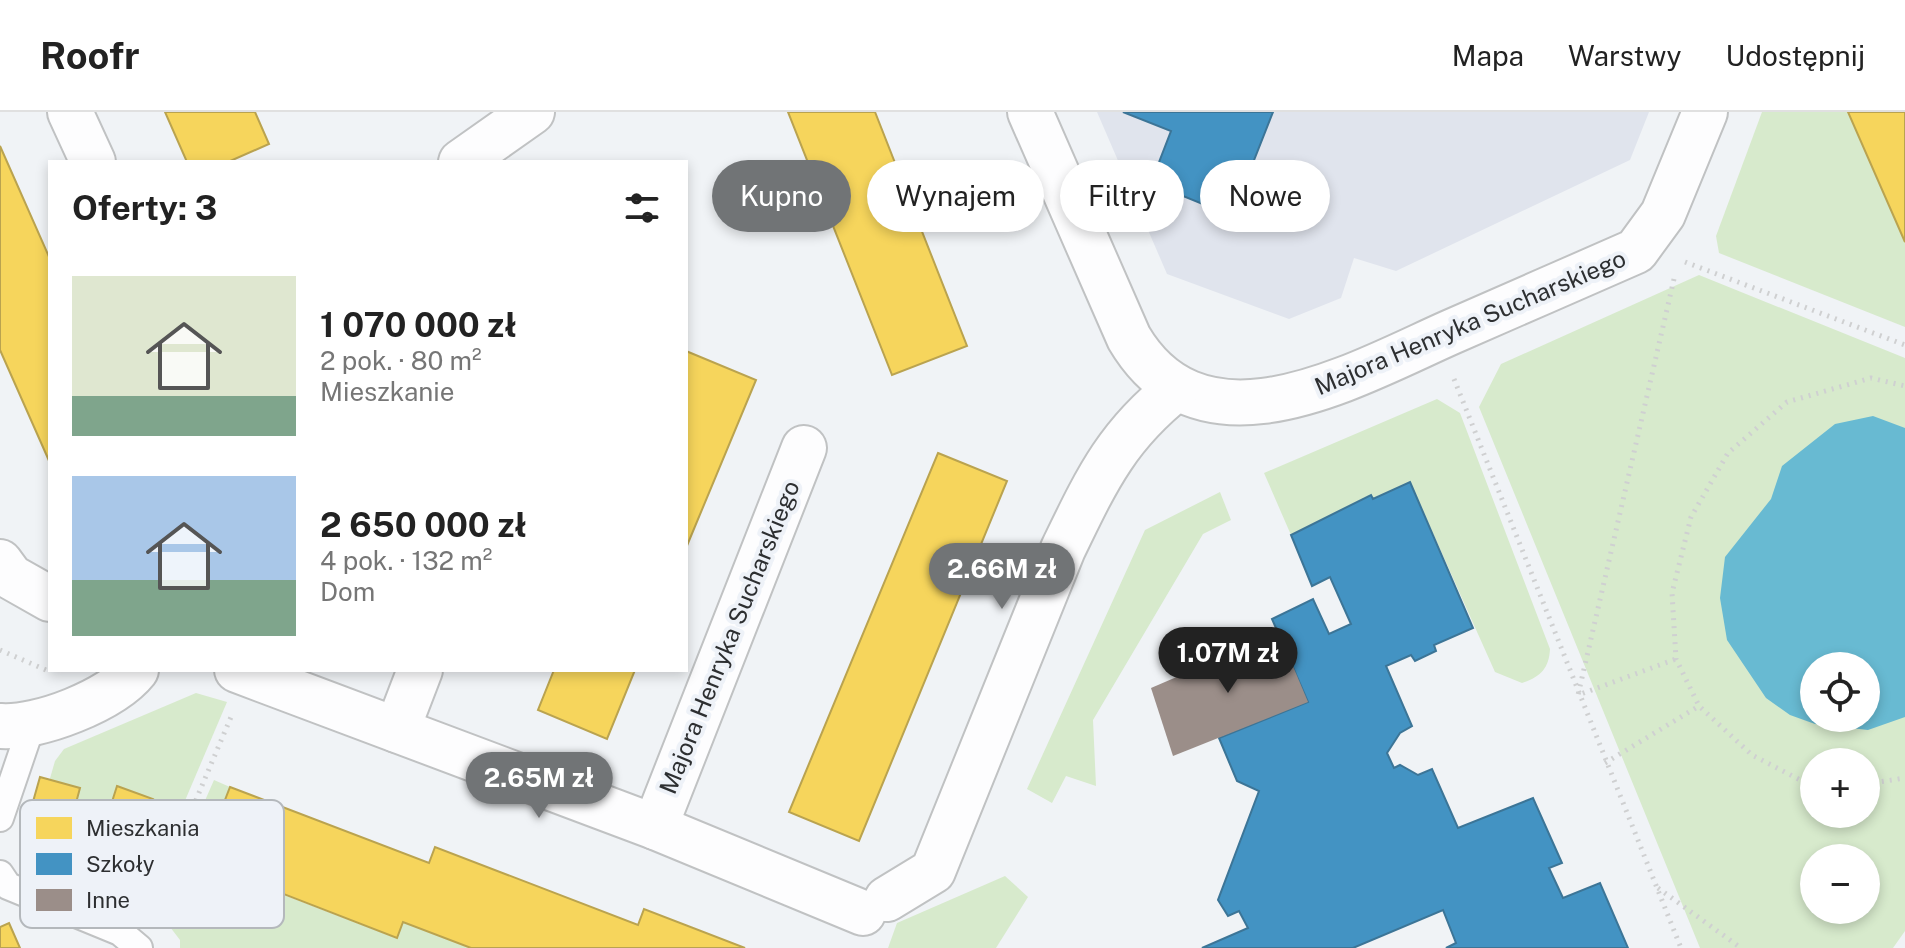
<!DOCTYPE html>
<html lang="pl">
<head>
<meta charset="utf-8">
<style>
  body { margin:0; font-family:"Public Sans",sans-serif; background:#f6f6f6; color:#222; height:100vh; display:flex; flex-direction:column; font-size:30px; white-space:nowrap }
  * { box-sizing:border-box; margin:0 }
  p { font-size:26px; color:#767676 }
  .icon { flex:none; width:44px; height:44px; fill:none; stroke:currentColor; stroke-width:2; stroke-linecap:round; stroke-linejoin:round }
  .map { position:relative; flex:1; overflow:hidden }
  .details { position:absolute; left:48px; top:48px; width:640px; height:512px; display:flex; flex-direction:column; background:#fff; border-radius:0px; box-shadow:0 4px 12px #0003 }
  .details>* { flex:none }
  .top-card { position:absolute; left:712px; top:48px; width:760px; height:72px; display:flex; gap:16px }
  .buttons { position:absolute; left:1800px; top:540px; display:grid; gap:16px }
  .buttons a { display:grid; place-items:center; width:80px; height:80px; border-radius:50%; background:#fff; box-shadow:0 4px 12px #0003; font-size:40px }
  .price { position:absolute; translate:-50% -68px; padding:0 18px; border-radius:28px; background:#717476; color:#fff; font-size:26px; line-height:52px; filter:drop-shadow(0 2px 4px #0008) }
  .price::after { content:''; position:absolute; left:50%; top:48px; width:24px; height:18px; margin-left:-12px; background:inherit; clip-path:polygon(0 0,100% 0,50% 100%) }
  .price.on { background:#222; color:#fff }
  ul { padding:0; list-style:none }
  li { display:flex; align-items:center; gap:24px; height:200px; padding:0 24px }
  li span { display:grid; place-items:center; flex:none; width:224px; height:160px; border-radius:0px; color:#555 }
  li>.icon { margin-inline-start:auto }
  span .icon { width:96px; height:96px; fill:#fffc; stroke-width:1 }
  li b { font-size:34px }
  h2 { display:flex; justify-content:space-between; align-items:center; height:96px; padding:0 24px; font-size:34px }
  .tag { padding:0 28px; border-radius:36px; background:#fff; box-shadow:0 4px 12px #0003; font-size:28px; line-height:72px }
  .tag.on { background:#717476; color:#fff }
  header { display:flex; align-items:center; gap:48px; box-sizing:border-box; height:112px; padding:0 40px; background:#fff; border-bottom:2px solid #e0e0e0 }
  header strong { font-size:38px }
  nav { display:flex; gap:44px; margin-inline-start:auto; font-size:28px }
  .map>svg:first-child { display:block }
</style>
</head>
<body>
<header>
<strong>Roofr</strong>
<nav><a>Mapa</a><a>Warstwy</a><a>Udostępnij</a></nav>
</header>
<div class="map">
<svg width="1905" height="836" viewBox="0 0 1905 836">
  <rect width="100%" height="100%" fill="#f0f3f6"/>
  <path fill="#e0e4ed" d="M1097 0H1649L1630 48 1396 159 1354 146 1341 186 1289 207 1167 162Z"/>
  <g fill="#d7eacc" fill-rule="evenodd">
    <path d="M1762 0H1848L1905 130V215L1719 141 1716 124Z"/>
    <path d="M1699 163 1905 246V819L1893 836H1700L1479 295 1501 252ZM1814 554H1866V606H1814ZM1814 650H1866V702H1814ZM1814 746H1866V798H1814Z"/>
    <path d="M1437 287 1460 301 1550 537C1549 557 1540 565 1522 571L1495 560 1410 370 1373 387 1371 383 1291 423 1264 361Z"/>
    <path d="M1220 380 1231 408 1203 422 1093 608 1096 674 1066 664 1052 691 1027 677 1145 418Z"/>
    <path d="M196 581 227 590 138 799 36 760 27 746 55 649 64 637Z"/>
    <path d="M214 668 230 675 201 751 396 826 403 810 471 836H180V828L157 798Z"/>
    <path d="M1005 764 1028 785 996 836H888L897 811Z"/>
  </g>
  <path fill="#68bad2" fill-rule="evenodd" d="M1873 304 1905 316V605L1868 618 1815 612 1790 603 1766 586 1727 528 1720 486 1725 445 1771 387 1782 354 1835 312ZM1814 554H1866V606H1814Z"/>
  <g fill="#f6d55c" stroke="#baa34f" stroke-width="2">
    <path d="M165 0H255L269 32 228 50H187Z"/>
    <path d="M788 0H875L967 234 892 263Z"/>
    <path d="M1848 0H1905V130Z"/>
    <path d="M0 34 50 147V351L0 238Z"/>
    <path d="M686 239 756 268 686 436Z"/>
    <path d="M938 341 1007 369 859 729 789 700Z"/>
    <path d="M554 558H635L607 627 538 598Z"/>
    <path d="M40 665 80 676 62 743 21 732Z"/>
    <path d="M117 674 153 687 139 727 104 715Z"/>
    <path d="M230 675 429 751 435 735 638 813 644 797 745 836H471L403 810 397 826 201 750Z"/>
    <path d="M9 811 20 836H0V815Z"/>
  </g>
  <g fill="#4393c3" stroke="#3c7597" stroke-width="2">
    <path d="M1123 0H1273L1232 104 1151 71 1171 19Z"/>
    <path d="M1410 370 1473 516 1434 533 1436 539 1415 549 1411 543 1386 554 1412 614 1400 621 1387 641 1394 656 1400 653 1418 663 1432 657 1458 716 1533 686 1562 751 1549 756 1563 786 1600 771 1628 836H1446L1456 831 1443 798 1353 836H1202L1248 816 1239 799 1228 804 1218 788 1259 679 1237 669 1219 626 1308 590 1272 507 1313 487 1329 522 1351 512 1330 465 1312 474 1291 423 1371 383 1373 387Z"/>
  </g>
  <path fill="#9b8e89" d="M1279 521 1308 590 1173 644 1151 576Z"/>
  <g fill="none" stroke-linecap="round" stroke-linejoin="round">
    <defs>
      <g id="service">
        <path d="M0 706 32 612"/>
        <path d="M0 762 8 774 120 820 139 836"/>
      </g>
      <g id="minor">
        <path d="M70 0 93 50"/>
        <path d="M1030 0 1129 226C1203 351 1354 263 1451 220 1513 193 1574 166 1636 139L1663 102 1705 0"/>
        <path d="M461 50 532 0"/>
        <path d="M0 450 11 465 50 487"/>
        <path d="M237 558 655 715 863 801"/>
        <path d="M0 614C38 617 112 588 136 558"/>
        <path d="M397 618 420 558"/>
        <path d="M655 715 804 336"/>
        <path d="M887 787 933 759 1063 437C1096 369 1116 324 1177 276"/>
      </g>
    </defs>
    <use href="#service" stroke="#c0c2c3" stroke-width="30"/>
    <use href="#minor" stroke="#c0c2c3" stroke-width="48"/>
    <g stroke="#cfd0d1" stroke-width="5" stroke-dasharray="2 6" stroke-linecap="butt">
      <path d="M1685 150 1905 233"/>
      <path d="M1674 167 1578 583 1676 547"/>
      <path d="M1454 267 1681 836"/>
      <path d="M0 538 46 558"/>
      <path d="M1605 651 1699 594"/>
      <path d="M1814 671 1804 670 1752 643 1699 594 1676 547 1672 481 1691 405 1728 341 1787 290 1871 266 1905 274"/>
      <path d="M1866 672 1905 666"/>
      <path d="M1658 776 1741 836"/>
      <path d="M149 799 231 605"/>
    </g>
    <use href="#service" stroke="#fdfdfe" stroke-width="26"/>
    <use href="#minor" stroke="#fdfdfe" stroke-width="44"/>
  </g>
  <g text-anchor="middle" dominant-baseline="central" stroke-width="8" stroke-linejoin="round" paint-order="stroke">
    <g font-size="24" fill="#2d2f31" stroke="#eef2f8">
      <text transform="translate(1470 210) rotate(-23)">Majora Henryka Sucharskiego</text>
      <text transform="translate(729 525) rotate(-68)">Majora Henryka Sucharskiego</text>
    </g>
  </g>
  <rect x="20" y="688" width="264" height="128" rx="12" fill="#eef2f8" stroke="#b4b8bc" stroke-width="2"/>
  <rect x="36" y="705" width="36" height="22" fill="#f6d55c"/>
  <rect x="36" y="741" width="36" height="22" fill="#4393c3"/>
  <rect x="36" y="777" width="36" height="22" fill="#9b8e89"/>
  <g font-size="22" fill="#2d2f31">
    <text x="86" y="724">Mieszkania</text>
    <text x="86" y="760">Szkoły</text>
    <text x="86" y="796">Inne</text>
  </g>
</svg>
<div class="buttons">
<a><svg class="icon" aria-label="locate" viewBox="0 0 24 24"><circle cx="12" cy="12" r="6"/><path d="M12 2v4M12 18v4M2 12h4M18 12h4"/></svg></a>
<a>+</a>
<a>−</a>
</div>
<b class="price" style="left:1002px;top:499px">2.66M zł</b>
<b class="price on" style="left:1228px;top:583px">1.07M zł</b>
<b class="price" style="left:539px;top:708px">2.65M zł</b>
<div class="top-card">
<a class="tag on">Kupno</a>
<a class="tag">Wynajem</a>
<a class="tag">Filtry</a>
<a class="tag">Nowe</a>
</div>
<section class="details">
<h2>Oferty: 3<svg class="icon" aria-label="filters" viewBox="0 0 24 24"><path d="M4 7h16M4 17h16"/><circle cx="9" cy="7" r="2"/><circle cx="15" cy="17" r="2"/></svg></h2>
<ul>
<li><span style="background:linear-gradient(#dfe7d0 75%,#7fa58c 0)"><svg class="icon" aria-label="home" viewBox="0 0 24 24"><path d="M3 11l9-7 9 7M6 9v11h12V9"/></svg></span><div><b>1 070 000 zł</b><p>2 pok. · 80 m²</p><p>Mieszkanie</p></div></li>
<li><span style="background:linear-gradient(#a9c7e8 65%,#7fa58c 0)"><svg class="icon" aria-label="home" viewBox="0 0 24 24"><path d="M3 11l9-7 9 7M6 9v11h12V9"/></svg></span><div><b>2 650 000 zł</b><p>4 pok. · 132 m²</p><p>Dom</p></div></li>
</ul>
</section>
</div>
</body>
</html>
